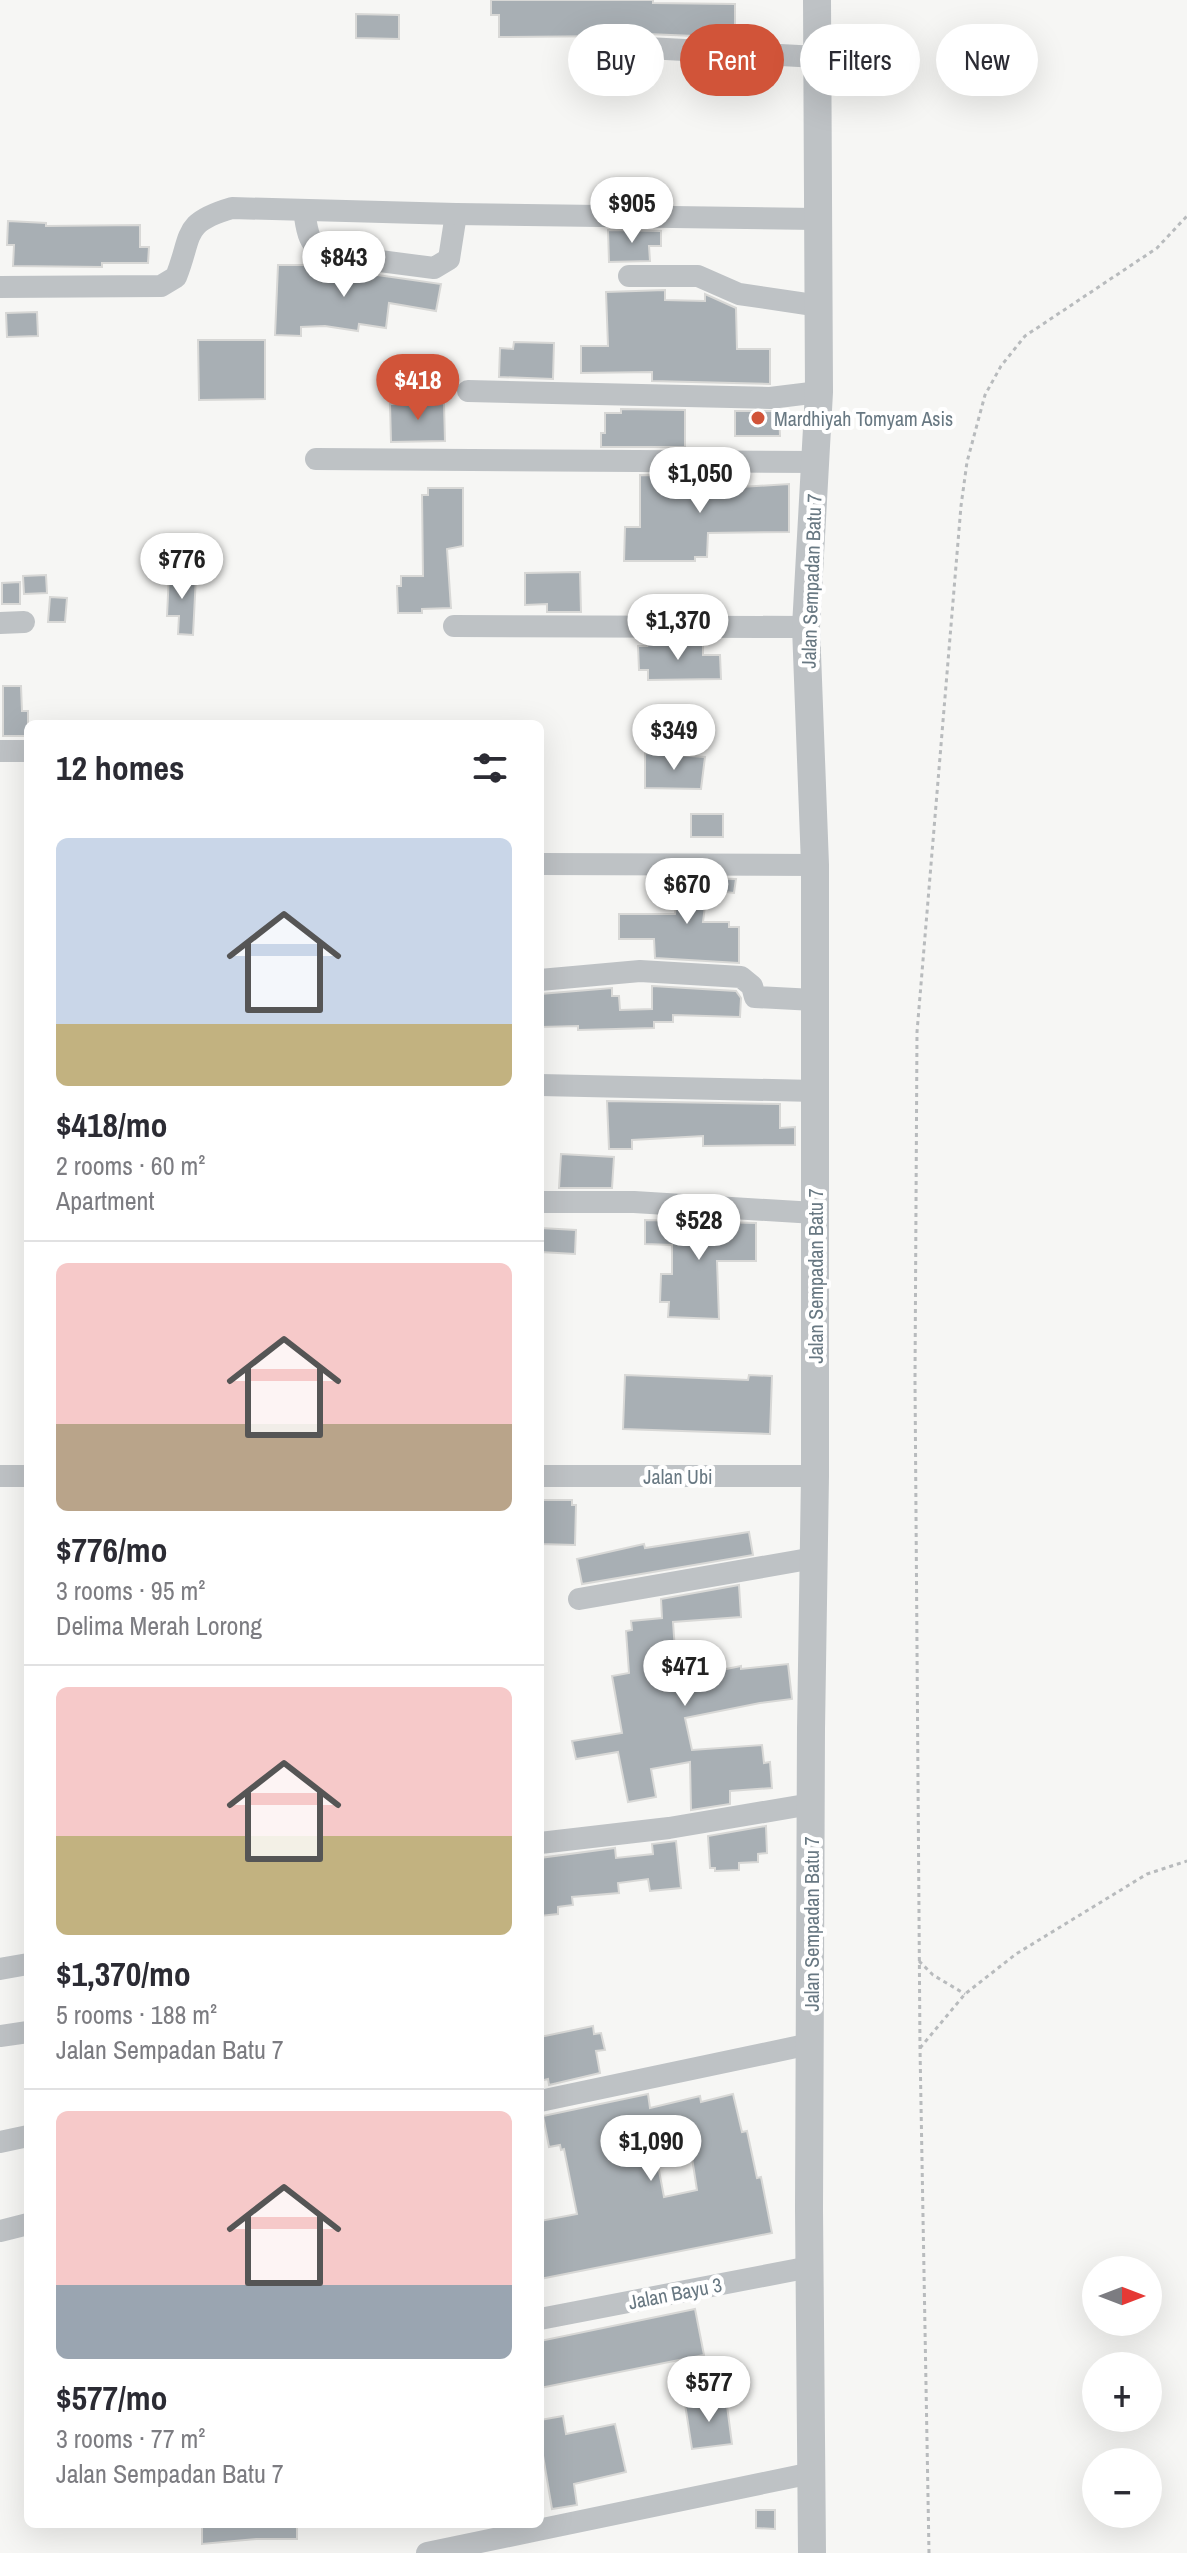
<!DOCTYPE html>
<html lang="en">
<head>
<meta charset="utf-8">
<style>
  body { margin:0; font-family:"Archivo Narrow",sans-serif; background:#f2f2f3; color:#2b2b33; height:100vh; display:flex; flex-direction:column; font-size:30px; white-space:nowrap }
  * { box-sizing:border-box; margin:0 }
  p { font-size:26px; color:#7c7c81 }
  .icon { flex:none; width:44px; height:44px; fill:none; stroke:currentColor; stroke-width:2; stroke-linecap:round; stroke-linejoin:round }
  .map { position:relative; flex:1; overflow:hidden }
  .details { position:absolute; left:24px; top:720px; width:520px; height:1808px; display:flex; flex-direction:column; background:#fff; border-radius:12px; box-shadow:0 8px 32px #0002 }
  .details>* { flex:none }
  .banner { position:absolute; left:568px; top:24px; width:498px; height:72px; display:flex; gap:16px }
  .needle { width:52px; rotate:90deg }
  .tools { position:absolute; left:1082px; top:2256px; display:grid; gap:16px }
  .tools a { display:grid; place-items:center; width:80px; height:80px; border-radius:50%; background:#fff; box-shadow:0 8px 32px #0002; font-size:40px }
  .price { position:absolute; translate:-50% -68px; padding:0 18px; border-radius:28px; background:#fff; color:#222; font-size:26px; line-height:52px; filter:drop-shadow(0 2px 4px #0008) }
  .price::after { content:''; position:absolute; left:50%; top:48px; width:24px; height:18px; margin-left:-12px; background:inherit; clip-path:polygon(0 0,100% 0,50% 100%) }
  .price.on { background:#d15439; color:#fff }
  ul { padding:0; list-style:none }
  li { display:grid; align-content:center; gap:16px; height:424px; padding:0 32px }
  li+li { border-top:2px solid #e1e1e2 }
  li span { display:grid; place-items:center; height:248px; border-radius:12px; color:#555 }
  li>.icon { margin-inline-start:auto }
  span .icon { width:144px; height:144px; fill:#fffc; stroke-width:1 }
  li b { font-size:34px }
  h2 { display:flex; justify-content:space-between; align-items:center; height:96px; padding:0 32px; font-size:34px }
  .chip { padding:0 28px; border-radius:36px; background:#fff; box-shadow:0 8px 32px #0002; font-size:28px; line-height:72px }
  .chip.on { background:#d15439; color:#fff }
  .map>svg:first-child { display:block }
</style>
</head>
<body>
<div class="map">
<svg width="1187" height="2553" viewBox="0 0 1187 2553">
  <rect width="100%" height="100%" fill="#f6f6f4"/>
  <g fill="#a8afb4" stroke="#d8d8d6" stroke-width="2" fill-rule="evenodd">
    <path d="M491 0H653V3L735 4V32H719V37L647 34 640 36 634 44H617V36L499 37V15H491Z"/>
    <path d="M356 14 399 15V39L356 38Z"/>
    <path d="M8 221 46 223V226L140 225V247H149L148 263H102V267L13 266 14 245H7Z"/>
    <path d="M608 230 661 231V246H649L650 261 609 262Z"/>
    <path d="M278 265H313L312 272 342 273V270L441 284 436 311 389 303 386 328 359 324 358 331 325 326 301 327V336L275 335Z"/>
    <path d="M665 290V300L705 301V294L736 308 737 349H770V384L652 381V372L581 373V346H608L606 292Z"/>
    <path d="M37 312 38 336 7 337 6 313Z"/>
    <path d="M198 340H265V399L199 400Z"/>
    <path d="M514 342 554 343 553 379 499 377 500 348 513 349Z"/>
    <path d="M444 403 445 441 391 442 390 404Z"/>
    <path d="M621 409 685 410V447H601V433H605V413H621Z"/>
    <path d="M735 411H779L780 436H735Z"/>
    <path d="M640 475 741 476V487L789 484V532L708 533 707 557H695V561H624L625 527H640Z"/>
    <path d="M428 488H463V546L447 549 451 608 422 609V613H398L397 586H401V576H423L422 495H428Z"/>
    <path d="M580 572 581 612H547V604L525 605V573Z"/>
    <path d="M169 574 196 576 193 635 178 634 179 616H167Z"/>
    <path d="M46 575 47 593 24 594 23 576Z"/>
    <path d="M20 582V604H2V583Z"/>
    <path d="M50 597 67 598 65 622H48Z"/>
    <path d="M653 641 703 644V655H720L721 679 648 680V670H639L638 646H647L646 643Z"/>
    <path d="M3 686H21L22 711H28V736H3Z"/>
    <path d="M645 753 705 757 701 789 645 788Z"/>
    <rect x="691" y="814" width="32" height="23"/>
    <path d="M679 878 736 879 734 893 707 890 703 922H729V927H739V963L655 958 654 939H619V914H675Z"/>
    <path d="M652 986 736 991 741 998 740 1017 673 1015V1022H654V1028L578 1030V1026L540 1027V994L612 988V996H619L620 1010 652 1009Z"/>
    <path d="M607 1101 780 1104V1128L795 1127V1145L703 1146V1136L632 1140V1149H609Z"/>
    <path d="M561 1154 614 1157 612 1188H559Z"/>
    <path d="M645 1220 756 1223V1261H717L719 1319 668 1317 669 1302H660L661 1274H672V1245L645 1244Z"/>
    <path d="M540 1228 576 1230 575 1254 540 1252Z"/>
    <path d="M625 1375 748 1380 749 1375 772 1376 770 1434 623 1429Z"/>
    <path d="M540 1500H572V1505H576L575 1545 540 1544Z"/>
    <path d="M749 1532 753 1555 582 1584 577 1559 644 1544 645 1548Z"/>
    <path d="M739 1585 741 1617 673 1622 677 1679 741 1666V1669L788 1664 792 1699 760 1703 685 1718 692 1750 762 1745 764 1763 770 1762 772 1788 730 1791V1804L691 1810 690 1762 651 1769 656 1797 628 1802 618 1752 576 1759 572 1741 622 1733 612 1676 629 1673 626 1631 632 1630 631 1621 662 1618 661 1599Z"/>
    <path d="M766 1826 767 1853 758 1854V1862L739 1863V1870L715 1871V1868H710L708 1836Z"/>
    <path d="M676 1841 681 1888 650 1891 648 1879 618 1883 619 1893 572 1897 573 1905 558 1907V1914L540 1916V1858L615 1848 616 1858 653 1854 652 1844Z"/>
    <path d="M593 2026 594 2034 601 2033 605 2050 596 2051 600 2073 549 2085 548 2079 540 2081V2037Z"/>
    <path d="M648 2094 650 2108 700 2096 701 2102 733 2094 742 2132 747 2131 757 2178 761 2177 772 2233 540 2279V2221L577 2214 564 2149 561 2150 560 2145 549 2147 543 2116ZM692 2158 697 2190 664 2197 658 2165Z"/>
    <path d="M695 2309 704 2355 540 2388V2341Z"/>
    <path d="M726 2398 732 2444 692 2449 685 2404Z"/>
    <path d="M563 2416 566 2434 615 2424 626 2472 574 2484 577 2505 552 2509 540 2438V2420Z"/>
    <path d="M756 2510H775V2529L756 2528Z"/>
    <path d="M202 2524H297V2539H256L202 2544Z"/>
  </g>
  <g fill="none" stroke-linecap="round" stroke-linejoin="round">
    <g stroke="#b8bbbd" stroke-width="3" stroke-dasharray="4 4" stroke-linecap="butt">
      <path d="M919 1961 933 1975 965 1994"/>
      <path d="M920 2048 965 1994 1016 1954 1147 1874 1187 1861"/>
      <path d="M929 2553 920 2048 915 1380 917 1032 961 506 967 462 985 395 1001 366 1025 336 1157 248 1187 216"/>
    </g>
    <g stroke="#bec2c5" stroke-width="22">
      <path d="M647 48 817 57"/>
      <path d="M304 210C307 229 307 244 326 254L434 268 449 259 456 214"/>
      <path d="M629 276H698L739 294 820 306"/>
      <path d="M0 287 161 286 176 277C193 234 181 223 232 208L456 214 816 219"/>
      <path d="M468 391 770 398 819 392"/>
      <path d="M316 459 816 462"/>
      <path d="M0 623 24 622"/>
      <path d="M454 626 806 627"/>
      <path d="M0 751H28"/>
      <path d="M540 864 815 865"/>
      <path d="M540 980 640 971 741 977 752 986 755 997 814 1000"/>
      <path d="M540 1085 815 1091"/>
      <path d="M540 1202H634L815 1213"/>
      <path d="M0 1476H28"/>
      <path d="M540 1476H815"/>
      <path d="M579 1599 814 1558"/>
      <path d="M540 1843 669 1828 811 1804"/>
      <path d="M0 1969 28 1964"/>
      <path d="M0 2036 28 2032"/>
      <path d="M540 2101 810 2044"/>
      <path d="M0 2142 28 2136"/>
      <path d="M0 2231 28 2224"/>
      <path d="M540 2319 810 2267"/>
      <path d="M427 2553 812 2473"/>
    </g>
    <path stroke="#bec2c5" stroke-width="28" d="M812 2553 809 2210 811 1729 815 1476V865L806 627 819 392 817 0"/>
  </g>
  <circle fill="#d15439" stroke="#fff" stroke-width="3" cx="758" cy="418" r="8"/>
  <g text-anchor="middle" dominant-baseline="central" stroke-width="8" stroke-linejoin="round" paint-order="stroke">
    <g font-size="20" fill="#687882" stroke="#fff" text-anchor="start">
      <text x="774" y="418">Mardhiyah Tomyam Asis</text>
    </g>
    <g font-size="20" fill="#687882" stroke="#fff">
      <text transform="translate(811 581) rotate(-88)">Jalan Sempadan Batu 7</text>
      <text transform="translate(815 1276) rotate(-90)">Jalan Sempadan Batu 7</text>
      <text x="678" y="1476">Jalan Ubi</text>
      <text transform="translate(811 1924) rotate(-90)">Jalan Sempadan Batu 7</text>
      <text transform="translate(675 2293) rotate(-11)">Jalan Bayu 3</text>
    </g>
  </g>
</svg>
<div class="tools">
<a><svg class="needle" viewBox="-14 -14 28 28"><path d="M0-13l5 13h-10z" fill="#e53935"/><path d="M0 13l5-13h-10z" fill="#7c7c81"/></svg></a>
<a>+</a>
<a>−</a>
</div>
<b class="price" style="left:632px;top:245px">$905</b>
<b class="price" style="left:344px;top:299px">$843</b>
<b class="price on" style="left:418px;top:422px">$418</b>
<b class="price" style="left:700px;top:515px">$1,050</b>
<b class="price" style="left:182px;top:601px">$776</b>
<b class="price" style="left:678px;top:662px">$1,370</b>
<b class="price" style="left:674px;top:772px">$349</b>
<b class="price" style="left:687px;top:926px">$670</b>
<b class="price" style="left:699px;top:1262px">$528</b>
<b class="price" style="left:685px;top:1708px">$471</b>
<b class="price" style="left:651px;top:2183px">$1,090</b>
<b class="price" style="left:709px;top:2424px">$577</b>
<div class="banner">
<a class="chip">Buy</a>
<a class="chip on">Rent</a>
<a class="chip">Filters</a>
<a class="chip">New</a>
</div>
<section class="details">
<h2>12 homes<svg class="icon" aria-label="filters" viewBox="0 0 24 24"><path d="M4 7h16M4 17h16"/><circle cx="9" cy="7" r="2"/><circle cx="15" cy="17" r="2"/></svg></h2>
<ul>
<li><span style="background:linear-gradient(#c9d6e8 75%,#c2b280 0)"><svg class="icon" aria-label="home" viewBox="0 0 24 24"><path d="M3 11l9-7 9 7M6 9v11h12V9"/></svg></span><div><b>$418/mo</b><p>2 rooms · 60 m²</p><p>Apartment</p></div></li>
<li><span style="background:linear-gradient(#f6c9c9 65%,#b9a48a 0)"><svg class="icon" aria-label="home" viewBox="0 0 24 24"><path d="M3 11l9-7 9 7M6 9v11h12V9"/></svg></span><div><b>$776/mo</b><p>3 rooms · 95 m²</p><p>Delima Merah Lorong</p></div></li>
<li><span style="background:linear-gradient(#f6c9c9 60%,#c2b280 0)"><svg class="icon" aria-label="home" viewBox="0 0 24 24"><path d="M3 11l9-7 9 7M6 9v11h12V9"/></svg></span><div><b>$1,370/mo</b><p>5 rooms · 188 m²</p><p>Jalan Sempadan Batu 7</p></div></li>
<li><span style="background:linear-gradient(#f6c9c9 70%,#9aa5b1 0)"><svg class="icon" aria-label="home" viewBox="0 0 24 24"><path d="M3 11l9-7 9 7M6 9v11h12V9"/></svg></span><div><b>$577/mo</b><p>3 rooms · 77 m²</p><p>Jalan Sempadan Batu 7</p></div></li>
</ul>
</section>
</div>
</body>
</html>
